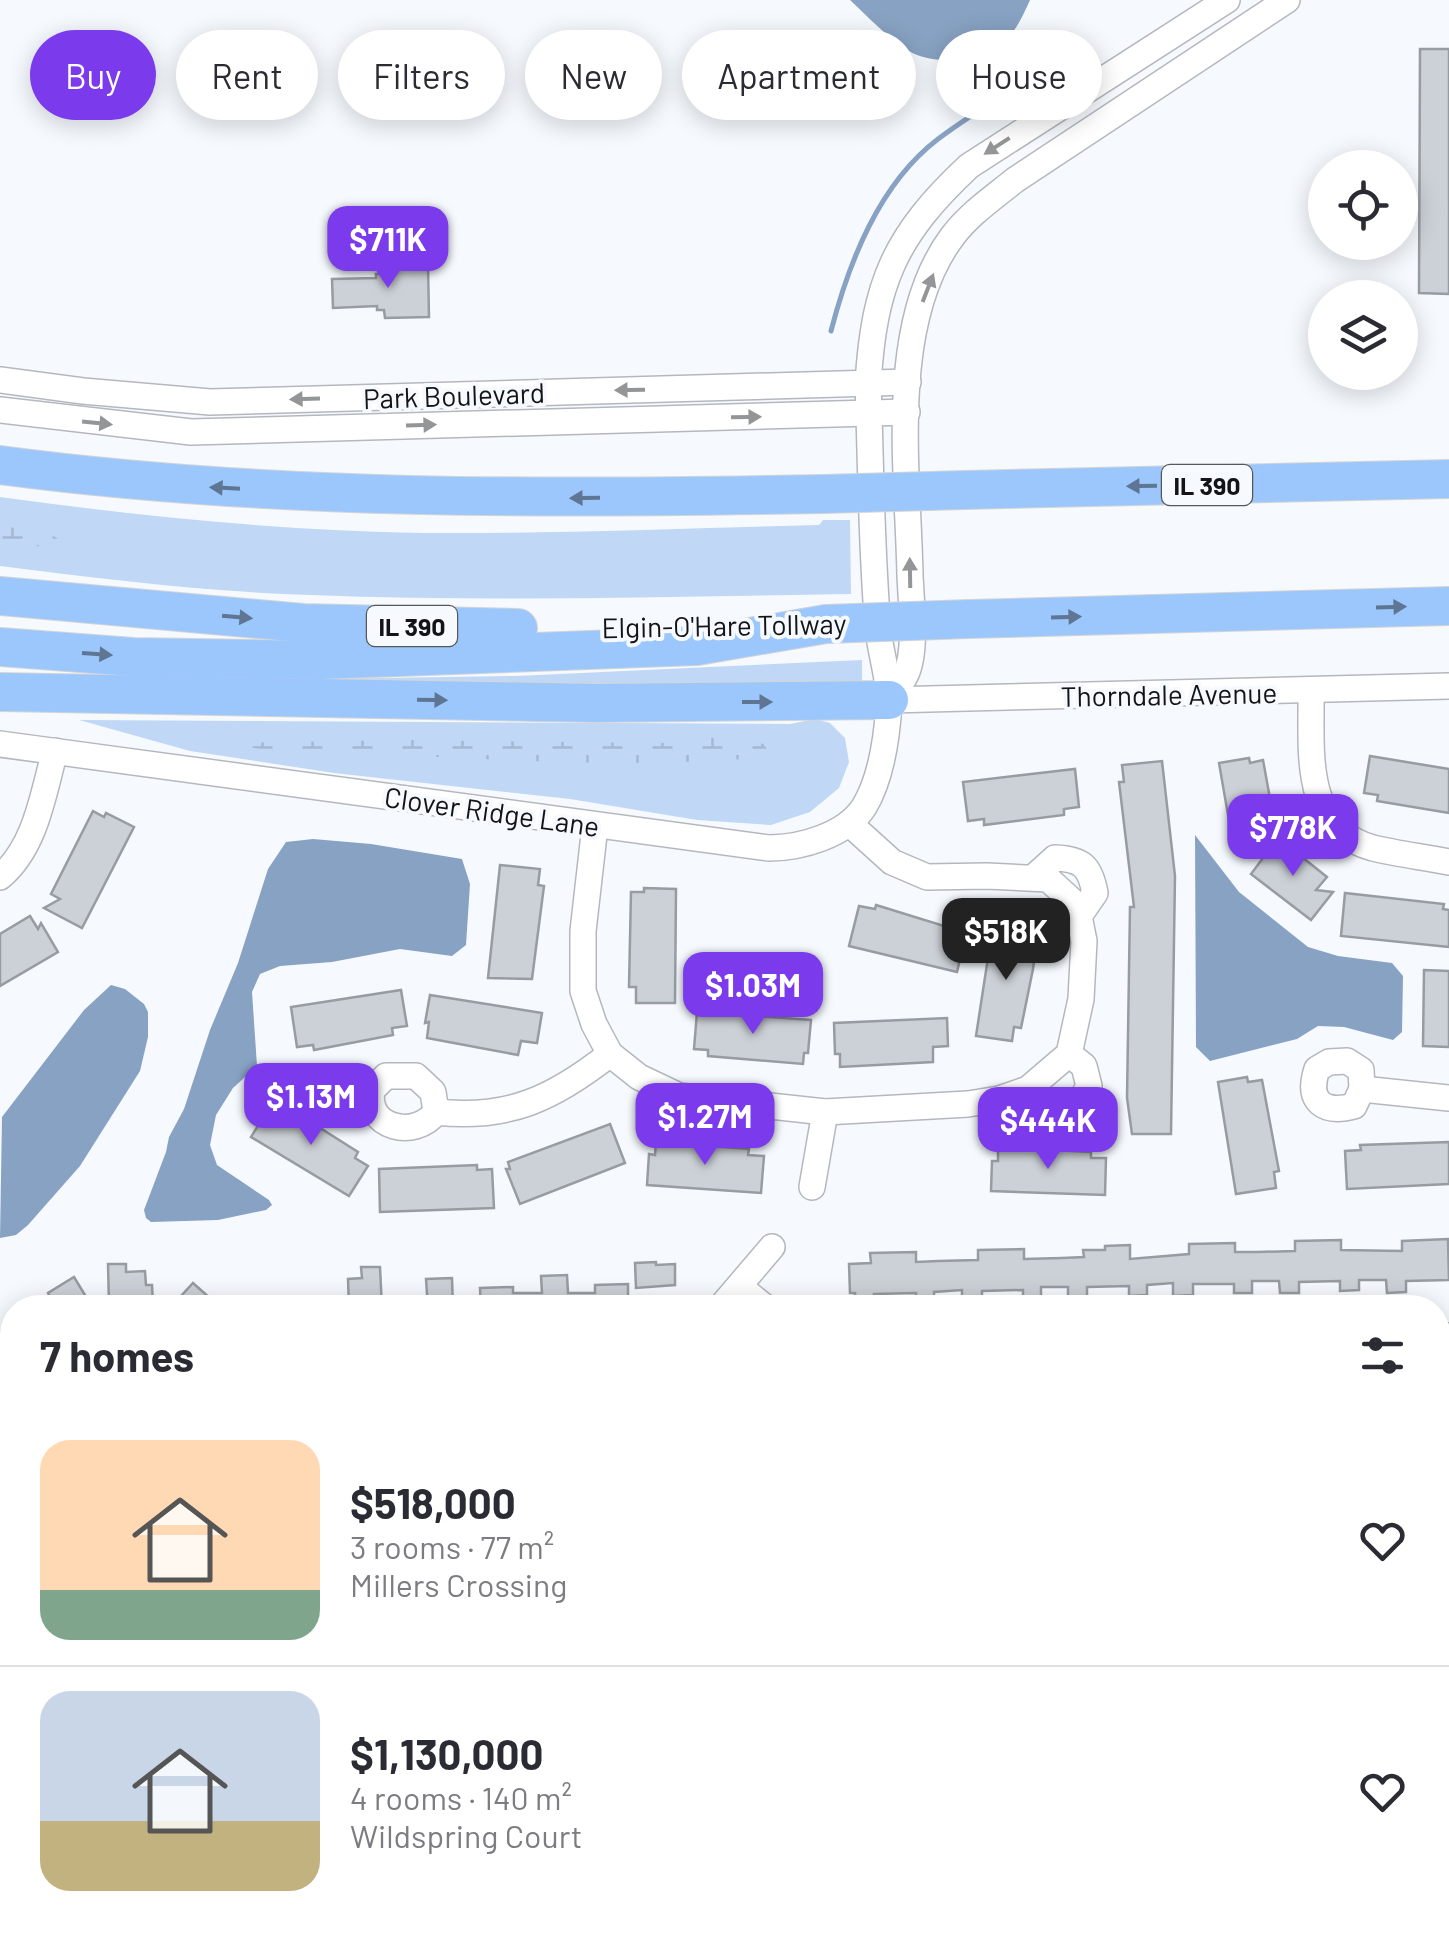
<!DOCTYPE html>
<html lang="en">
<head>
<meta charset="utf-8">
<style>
  body { margin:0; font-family:Barlow,sans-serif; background:#f2f2f3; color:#2b2b33; height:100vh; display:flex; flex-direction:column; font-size:38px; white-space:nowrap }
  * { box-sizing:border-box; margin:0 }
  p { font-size:32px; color:#7c7c81 }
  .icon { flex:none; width:55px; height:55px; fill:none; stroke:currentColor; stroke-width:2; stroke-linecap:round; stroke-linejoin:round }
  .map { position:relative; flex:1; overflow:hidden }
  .side { position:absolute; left:0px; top:1295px; width:1450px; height:640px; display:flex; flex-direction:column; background:#fff; border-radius:40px 40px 0 0; box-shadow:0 5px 25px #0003 }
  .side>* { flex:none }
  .banner { position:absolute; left:30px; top:30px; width:1390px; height:90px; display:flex; gap:20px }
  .buttons { position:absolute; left:1308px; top:150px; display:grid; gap:20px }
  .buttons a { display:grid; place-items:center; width:110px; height:110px; border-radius:50%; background:#fff; box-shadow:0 5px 25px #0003; font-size:50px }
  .price { position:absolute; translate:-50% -85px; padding:0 22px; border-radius:20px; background:#7c3aed; color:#fff; font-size:32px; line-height:65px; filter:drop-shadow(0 2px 5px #0008) }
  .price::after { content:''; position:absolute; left:50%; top:60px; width:30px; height:22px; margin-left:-15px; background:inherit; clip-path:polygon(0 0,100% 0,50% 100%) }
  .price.active { background:#222; color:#fff }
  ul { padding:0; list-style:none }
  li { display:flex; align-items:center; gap:30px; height:250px; padding:0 40px }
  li+li { border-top:2px solid #e1e1e2 }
  li span { display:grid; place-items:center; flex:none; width:280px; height:200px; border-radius:30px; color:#555 }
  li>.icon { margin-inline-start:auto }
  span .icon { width:120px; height:120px; fill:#fffc; stroke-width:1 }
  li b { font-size:42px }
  h2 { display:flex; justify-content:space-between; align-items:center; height:120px; padding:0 40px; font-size:42px }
  .chip { padding:0 35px; border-radius:45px; background:#fff; box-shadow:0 5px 25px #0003; font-size:35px; line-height:90px }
  .chip.active { background:#7c3aed; color:#fff }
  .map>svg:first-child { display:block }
</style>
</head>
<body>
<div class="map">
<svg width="1449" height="1935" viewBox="0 0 1449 1935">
  <defs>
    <pattern id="wetland-marsh" width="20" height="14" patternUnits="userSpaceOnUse" patternTransform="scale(2.5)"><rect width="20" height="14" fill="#c0d8f5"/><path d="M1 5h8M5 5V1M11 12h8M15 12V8" fill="none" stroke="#a4b8d1"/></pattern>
  </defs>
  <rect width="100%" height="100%" fill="#f6faff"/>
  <g fill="#c0d8f5">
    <path d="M0 497C139 516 283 531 424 533 556 534 688 528 819 525L823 520H850L851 594C671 597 491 602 311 595 207 592 103 579 0 566Z"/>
    <path d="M862 660V684L697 685 312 679 516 676Z"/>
    <path d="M815 719 830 723 845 738 849 762 839 788 810 812 771 825 697 820 570 799 334 773 190 751 79 720 790 724Z"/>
  </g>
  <g fill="url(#wetland-marsh)">
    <path d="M0 525 48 532 58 539 71 540V547L54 553 35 545 0 543Z"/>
    <path d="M713 737 715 743 735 747 747 741 764 744 768 751 767 757C619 771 469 757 321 752L302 757 298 751 289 753 219 743 410 740 659 743 699 742Z"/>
  </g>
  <g fill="#88a2c3">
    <path d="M850 0H1030C1025 11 1019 25 1011 34 990 60 937 68 909 51 888 38 868 17 850 0Z"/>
    <path d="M1195 835 1239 892 1308 947 1338 956 1392 963 1403 976 1402 1032 1393 1040 1344 1027 1318 1026 1297 1039 1210 1061 1196 1047Z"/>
    <path d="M313 839 371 844 462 859 470 884 466 945 452 956 400 949 332 962 280 966 260 974 252 992 257 1066 233 1088 216 1115 210 1145 217 1165 269 1200 272 1205 266 1210 218 1220 151 1222 146 1218 144 1210 166 1152 169 1137 184 1109 210 1030 238 963 268 869 286 842Z"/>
    <path d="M111 985 125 989 144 1004 148 1012V1037L140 1071 80 1166 28 1225 16 1235 0 1238 2 1117 84 1010Z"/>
  </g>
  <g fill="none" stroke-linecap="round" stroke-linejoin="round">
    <path stroke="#88a2c3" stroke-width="5" d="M831 331C849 262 879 184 938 139 967 117 998 99 1028 79L1035 70 1028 54 1010 37"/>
  </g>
  <g fill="#ccd1d7" stroke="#979ca2" stroke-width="2.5">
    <path d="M1420 49H1449V294L1419 293Z"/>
    <path d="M428 263 429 317 385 318 384 310H377V306L333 308 332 279 376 278V274H383V265Z"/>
    <path d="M1370 756 1449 769V813L1377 801 1378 795 1364 793Z"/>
    <path d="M1249 758 1250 763 1263 760 1273 815H1269L1271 831 1232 838 1219 763Z"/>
    <path d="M1162 761 1175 876 1171 1134H1132L1127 1098 1130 907H1134L1119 782H1124L1122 765Z"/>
    <path d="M1075 769 1079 807 1064 809V815L984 825V819L968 821 963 782Z"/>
    <path d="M93 811 104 817 106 813 134 827 82 928 44 908 60 899 51 894Z"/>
    <path d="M1278 838 1327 877 1316 890 1333 892 1311 920 1251 874Z"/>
    <path d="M500 865 540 869 538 885 544 886 532 979 488 978Z"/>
    <path d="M644 888 676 889 675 1003H636V987H629L631 892H644Z"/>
    <path d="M1345 893 1444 904 1443 909 1449 910V947L1341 936Z"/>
    <path d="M876 905 954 929 952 936 965 939 957 972 849 946 859 906 875 909Z"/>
    <path d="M30 916 38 929 41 923 58 952 0 986V934Z"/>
    <path d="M993 925 1033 931 1031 947 1036 948 1033 969 1021 1028 1014 1027 1012 1041 976 1036Z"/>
    <path d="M1424 970 1449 971V1047L1423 1046Z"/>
    <path d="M401 990 407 1026 392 1028 393 1035 314 1050 313 1045 297 1047 291 1007Z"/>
    <path d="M430 995 542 1013 537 1043 521 1041 518 1055 427 1038 429 1022 425 1023Z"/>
    <path d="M697 1012 811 1020 808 1053H804L803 1064 708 1056V1050L694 1049Z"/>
    <path d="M947 1018 948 1046 933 1047V1062L840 1067V1054H835L834 1023Z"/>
    <path d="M1247 1077 1248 1082 1262 1080 1279 1171 1274 1172 1276 1188 1236 1194 1218 1082Z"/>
    <path d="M279 1102 358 1152 355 1158 368 1166 349 1196 251 1137 267 1111 273 1114Z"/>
    <path d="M610 1124 625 1163 520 1204 506 1169H510L508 1162Z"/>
    <path d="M656 1142 749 1149 748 1155 764 1156 761 1193 647 1185 649 1154 655 1155Z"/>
    <path d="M1449 1142V1184L1347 1189 1345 1151 1361 1150 1360 1145Z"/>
    <path d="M998 1147 1091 1152V1158H1106L1105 1195 991 1191 992 1161H998Z"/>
    <path d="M477 1165V1170L492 1169 494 1208 380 1212 379 1169Z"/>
    <path d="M1448 1239 1449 1280 1406 1281V1292L1387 1293 1386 1280H1359V1290L1340 1291V1281L1299 1282V1293H1280L1279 1281H1252V1293H1234V1284H1193V1295L1173 1296V1283L1147 1285V1295L1129 1296V1286L1087 1287V1298H1068V1287H1041V1299L1023 1300V1290L982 1291V1302H962V1290L934 1292V1302H916V1293L874 1294V1304L855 1305V1293H850L849 1264 871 1263 870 1253 916 1252V1262L938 1261 978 1260V1250L1024 1249V1259L1062 1258 1084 1257 1083 1250H1105V1246L1130 1245V1259L1189 1254V1244L1235 1243V1252H1257L1295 1251V1241L1341 1240V1250L1402 1251V1241Z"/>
    <path d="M656 1262V1265L675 1264V1285L636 1288 635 1263Z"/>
    <path d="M108 1264H126V1272L145 1271 146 1285H152L153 1304 109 1305Z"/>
    <path d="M361 1267H380L382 1308H349L348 1279 362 1278Z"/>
    <path d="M567 1275 568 1293H595V1285L628 1284V1308H481L480 1288 513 1287V1293H542L541 1276Z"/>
    <path d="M74 1277 91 1305 93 1308H56L48 1293Z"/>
    <path d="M452 1278 453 1308H428L426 1279Z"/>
    <path d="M193 1283 221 1308H170Z"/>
  </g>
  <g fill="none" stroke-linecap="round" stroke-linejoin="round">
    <defs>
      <g id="minor">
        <path d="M0 380 83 391 210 402 908 382"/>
        <path d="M0 410 191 432 907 412"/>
        <path d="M1311 691C1312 750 1301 828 1373 848 1398 854 1424 857 1449 862"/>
        <path d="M889 700C894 692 902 683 906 674 917 650 911 602 910 575 908 472 887 324 952 237 969 214 993 198 1015 180L1287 0"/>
        <path d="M889 700 1449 686"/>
        <path d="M0 744 769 848C801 848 846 835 864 807 881 779 887 737 889 704 890 679 880 653 878 628 871 547 871 465 868 384 874 283 895 235 969 166L1227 0"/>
        <path d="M595 826 583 931V991L594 1024 610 1054 639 1077 679 1096 825 1112 968 1104 999 1099 1028 1089 1069 1054 1081 999 1084 941 1079 916 1070 899 1048 879 987 876 927 877 892 862 850 824"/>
        <path d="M0 877C36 847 43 794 55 751"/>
        <path d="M1034 877 1055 858C1082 859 1090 866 1095 893L1079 916"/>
        <path d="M1347 1061 1361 1070 1362 1089 1354 1106C1324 1114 1306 1102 1317 1069L1329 1062Z"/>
        <path d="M1028 1089 1046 1105 1065 1110 1080 1102 1089 1086 1084 1066 1069 1054"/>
        <path d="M1362 1089 1449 1098"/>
        <path d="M436 1112 433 1092 416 1076H386L372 1090C365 1128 415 1140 436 1112 509 1120 554 1098 610 1054"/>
        <path d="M812 1187 825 1112"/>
        <path d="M740 1287 766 1308"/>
        <path d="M720 1308 772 1247"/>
        <path d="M1438 1336H1449"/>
        <path d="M1438 1582 1449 1581"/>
        <path d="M0 1610H12"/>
        <path d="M1438 1810H1449"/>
        <path d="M391 1935V1922"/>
        <path d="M647 1935V1922"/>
        <path d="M905 1935V1922"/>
        <path d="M1352 1935V1922"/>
      </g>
      <g id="highway">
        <path d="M0 465C274 501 547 499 823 494"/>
        <path d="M965 490 1449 479"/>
        <path d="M0 596 303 623 518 628"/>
        <path d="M969 619 1449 606"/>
        <path d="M0 647 133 657 319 660 697 646 826 624"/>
        <path d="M0 692 596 703 889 700"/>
      </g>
    </defs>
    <use href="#minor" stroke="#b4b8be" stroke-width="28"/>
    <use href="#highway" stroke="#d4d5d5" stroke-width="40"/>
    <use href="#minor" stroke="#fff" stroke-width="25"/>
    <use href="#highway" stroke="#9cc7fc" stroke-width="38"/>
    <defs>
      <g id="highway-bridge">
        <path d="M823 494 965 490"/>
        <path d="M826 624 969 619"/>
      </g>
    </defs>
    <use href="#highway-bridge" stroke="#d4d5d5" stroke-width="40" stroke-linecap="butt"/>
    <use href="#highway-bridge" stroke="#9cc7fc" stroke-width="38"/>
  </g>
  <defs><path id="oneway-solid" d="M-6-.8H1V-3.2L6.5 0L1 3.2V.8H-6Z" transform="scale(2.5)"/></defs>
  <g fill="#949596">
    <use href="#oneway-solid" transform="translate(997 146) rotate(147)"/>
    <use href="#oneway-solid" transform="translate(928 288) rotate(-69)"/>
    <use href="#oneway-solid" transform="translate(630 390) rotate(179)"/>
    <use href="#oneway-solid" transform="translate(305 399) rotate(178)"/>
    <use href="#oneway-solid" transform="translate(746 417) rotate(-1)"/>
    <use href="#oneway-solid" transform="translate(97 423) rotate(6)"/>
    <use href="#oneway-solid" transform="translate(421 425) rotate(-2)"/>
    <use href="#oneway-solid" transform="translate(910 573) rotate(-91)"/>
  </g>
  <g fill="#5e7694">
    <use href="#oneway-solid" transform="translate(1142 486) rotate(179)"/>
    <use href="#oneway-solid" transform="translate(225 488) rotate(-177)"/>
    <use href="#oneway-solid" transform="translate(585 498) rotate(179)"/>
    <use href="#oneway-solid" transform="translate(1391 607) rotate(-2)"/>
    <use href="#oneway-solid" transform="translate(237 617) rotate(5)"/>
    <use href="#oneway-solid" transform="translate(1066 617) rotate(-2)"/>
    <use href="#oneway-solid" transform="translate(97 654) rotate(4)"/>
    <use href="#oneway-solid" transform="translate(432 700) rotate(1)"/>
    <use href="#oneway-solid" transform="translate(757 702)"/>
  </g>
  <g text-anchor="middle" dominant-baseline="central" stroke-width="8" stroke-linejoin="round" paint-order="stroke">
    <g fill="#f6faff" stroke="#56595c" stroke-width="2.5">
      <rect x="1162" y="465" width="90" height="40" rx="8"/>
      <rect x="367" y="606" width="90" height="40" rx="8"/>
    </g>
    <g font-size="25" font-weight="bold" fill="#121416">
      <text x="1207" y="485">IL 390</text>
      <text x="412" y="626">IL 390</text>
    </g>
    <g font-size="28" fill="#121416" stroke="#f6faff">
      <text transform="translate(454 395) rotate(-2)">Park Boulevard</text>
      <text transform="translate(724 625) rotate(-1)">Elgin-O'Hare Tollway</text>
      <text transform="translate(1169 694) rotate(-1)">Thorndale Avenue</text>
      <text transform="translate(492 811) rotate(8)">Clover Ridge Lane</text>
    </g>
  </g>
</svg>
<div class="buttons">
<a><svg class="icon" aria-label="locate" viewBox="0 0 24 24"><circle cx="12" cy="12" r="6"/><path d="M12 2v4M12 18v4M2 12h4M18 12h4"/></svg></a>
<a><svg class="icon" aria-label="layers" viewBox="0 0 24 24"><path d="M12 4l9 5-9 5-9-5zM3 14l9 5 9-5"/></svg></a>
</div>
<b class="price" style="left:388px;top:291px">$711K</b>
<b class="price" style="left:1293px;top:879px">$778K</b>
<b class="price active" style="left:1006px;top:983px">$518K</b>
<b class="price" style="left:753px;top:1037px">$1.03M</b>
<b class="price" style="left:311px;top:1148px">$1.13M</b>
<b class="price" style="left:705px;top:1168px">$1.27M</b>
<b class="price" style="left:1048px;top:1172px">$444K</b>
<div class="banner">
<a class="chip active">Buy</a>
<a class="chip">Rent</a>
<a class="chip">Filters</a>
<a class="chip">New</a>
<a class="chip">Apartment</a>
<a class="chip">House</a>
</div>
<section class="side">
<h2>7 homes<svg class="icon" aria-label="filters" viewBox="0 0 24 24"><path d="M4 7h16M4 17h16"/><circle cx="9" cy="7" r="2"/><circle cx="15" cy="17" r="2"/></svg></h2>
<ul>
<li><span style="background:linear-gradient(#ffd9b3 75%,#7fa58c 0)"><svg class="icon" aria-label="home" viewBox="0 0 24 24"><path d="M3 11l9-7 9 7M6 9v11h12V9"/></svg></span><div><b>$518,000</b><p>3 rooms · 77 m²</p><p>Millers Crossing</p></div><svg class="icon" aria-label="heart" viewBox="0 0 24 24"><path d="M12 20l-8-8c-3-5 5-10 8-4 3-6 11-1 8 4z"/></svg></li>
<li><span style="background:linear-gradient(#c9d6e8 65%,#c2b280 0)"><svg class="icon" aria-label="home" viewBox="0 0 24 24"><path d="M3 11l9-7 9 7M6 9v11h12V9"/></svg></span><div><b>$1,130,000</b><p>4 rooms · 140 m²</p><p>Wildspring Court</p></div><svg class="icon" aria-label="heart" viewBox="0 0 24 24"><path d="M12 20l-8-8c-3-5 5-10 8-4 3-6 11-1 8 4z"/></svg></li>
</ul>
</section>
</div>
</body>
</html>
